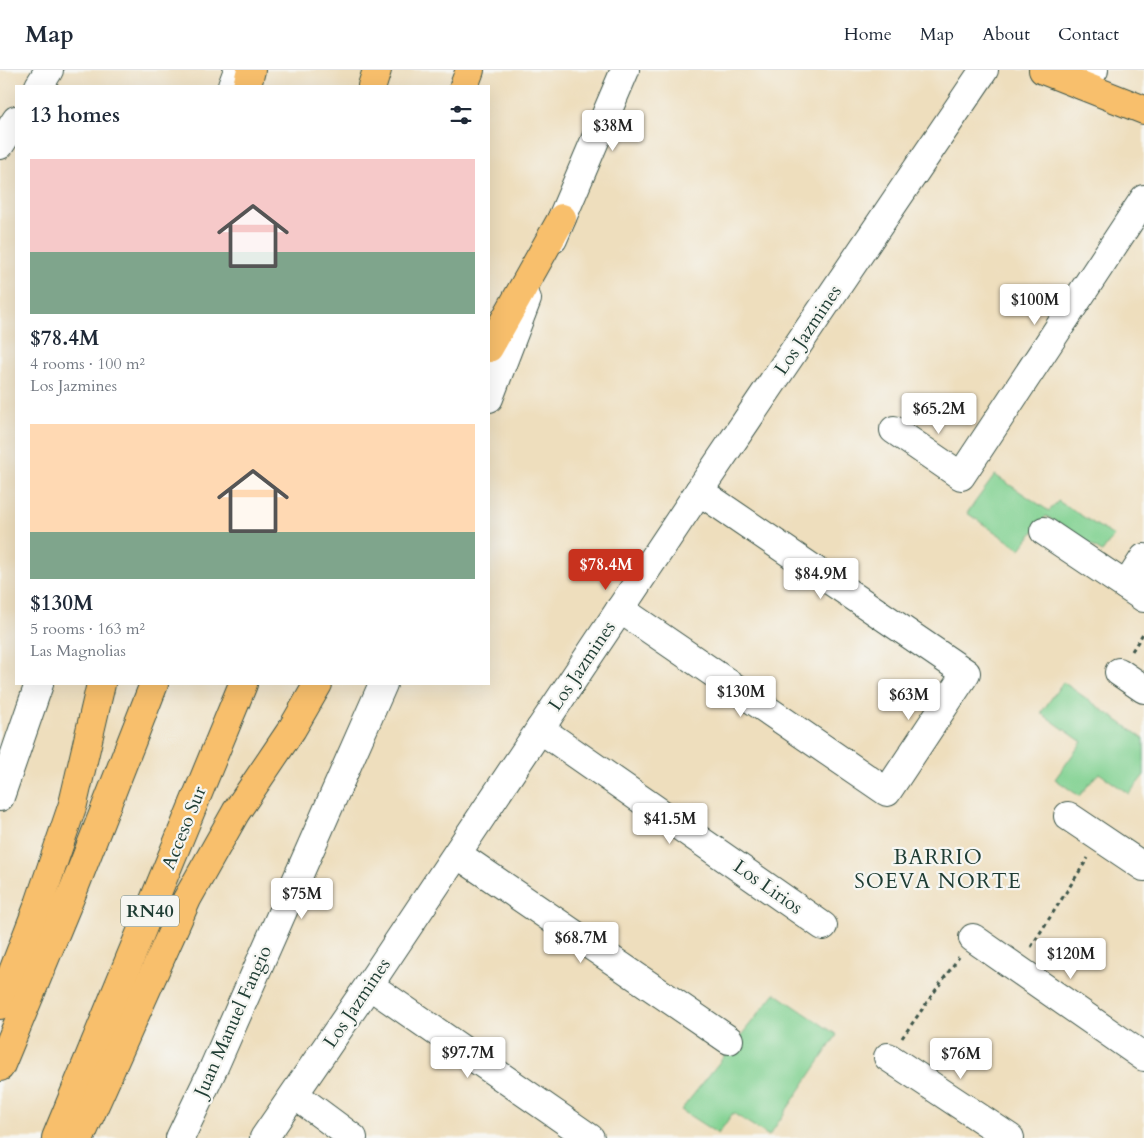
<!DOCTYPE html>
<html lang="en">
<head>
<meta charset="utf-8">
<style>
  body { margin:0; font-family:Cardo,serif; background:#f6f6f7; color:#1f2937; height:100vh; display:flex; flex-direction:column; font-size:19px; white-space:nowrap }
  * { box-sizing:border-box; margin:0 }
  p { font-size:16px; color:#747a83 }
  .icon { flex:none; width:28px; height:28px; fill:none; stroke:currentColor; stroke-width:2; stroke-linecap:round; stroke-linejoin:round }
  .map { position:relative; flex:1; overflow:hidden }
  .panel { position:absolute; left:15px; top:15px; width:475px; height:600px; display:flex; flex-direction:column; background:#fff; border-radius:0px; box-shadow:0 5px 20px #0002 }
  .panel>* { flex:none }
  .price { position:absolute; translate:-50% -42px; padding:0 11px; border-radius:5px; background:#fff; color:#222; font-size:16px; line-height:32px; filter:drop-shadow(0 1px 2px #0008) }
  .price::after { content:''; position:absolute; left:50%; top:30px; width:15px; height:11px; margin-left:-8px; background:inherit; clip-path:polygon(0 0,100% 0,50% 100%) }
  .price.current { background:#c8321e; color:#fff }
  ul { padding:0; list-style:none }
  li { display:grid; align-content:center; gap:10px; height:265px; padding:0 15px }
  li span { display:grid; place-items:center; height:155px; border-radius:0px; color:#555 }
  li>.icon { margin-inline-start:auto }
  span .icon { width:90px; height:90px; fill:#fffc; stroke-width:1 }
  li b { font-size:21px }
  h2 { display:flex; justify-content:space-between; align-items:center; height:60px; padding:0 15px; font-size:21px }
  header { display:flex; align-items:center; gap:30px; box-sizing:border-box; height:70px; padding:0 25px; background:#fff; border-bottom:1px solid #e0e1e3 }
  header strong { font-size:24px }
  nav { display:flex; gap:28px; margin-inline-start:auto; font-size:18px }
  .map>svg:first-child { display:block }
</style>
</head>
<body>
<header>
<strong>Map</strong>
<nav><a>Home</a><a>Map</a><a>About</a><a>Contact</a></nav>
</header>
<div class="map">
<svg width="1144" height="1068" viewBox="0 0 1144 1068">
  <rect width="100%" height="100%" fill="#f6f6f2"/>
  <filter id="ink" filterUnits="userSpaceOnUse"><feTurbulence type="fractalNoise" baseFrequency=".02" numOctaves="2"/><feDisplacementMap in="SourceGraphic" scale="10" xChannelSelector="R" yChannelSelector="G"/><feConvolveMatrix kernelMatrix="1 2 1 2 8 2 1 2 1" color-interpolation-filters="sRGB"/></filter>
  <filter id="wash" filterUnits="userSpaceOnUse"><feTurbulence type="fractalNoise" baseFrequency=".0096" numOctaves="4" result="noise"/><feDisplacementMap in="SourceGraphic" scale="20" xChannelSelector="R" yChannelSelector="G"/><feGaussianBlur stdDeviation="1.12" result="paint"/><feColorMatrix in="noise" values="0 0 0 0 0 0 0 0 0 0 0 0 0 0 0 0 0 1.4 0 .05"/><feComposite in="paint" operator="in"/></filter>
  <g filter="url(#wash)">
    <rect width="100%" height="100%" fill="#eedebd"/>
    <g fill="#81d191" stroke="#508762">
      <path d="M995 405 1049 441 1058 431 1114 466 1102 482 1046 446 1020 479 967 443Z"/>
      <path d="M1063 612 1144 669V705L1129 724 1099 703 1079 726 1055 709 1082 672 1041 643Z"/>
      <path d="M775 923 837 965 769 1066 733 1043 718 1064 681 1040Z"/>
    </g>
  </g>
  <g filter="url(#ink)">
    <g fill="none" stroke-linecap="round" stroke-linejoin="round">
      <defs>
        <g id="minor">
          <path d="M1082 15 1094 0"/>
          <path d="M39 16 49 0"/>
          <path d="M232 16 238 0"/>
          <path d="M0 75 16 50"/>
          <path d="M553 169 625 0"/>
          <path d="M489 328 527 229"/>
          <path d="M894 360 961 406 1144 129"/>
          <path d="M1044 461 1144 528"/>
          <path d="M1126 516 1144 488"/>
          <path d="M620 539 887 722 966 603 699 421"/>
          <path d="M1119 602 1144 619"/>
          <path d="M540 659 823 856"/>
          <path d="M0 727 39 614"/>
          <path d="M1068 746 1144 797"/>
          <path d="M457 784 729 970"/>
          <path d="M973 868 1144 987"/>
          <path d="M369 915 590 1068"/>
          <path d="M888 987 1010 1068"/>
          <path d="M295 1025 353 1068"/>
          <path d="M180 1068 214 997 383 614"/>
          <path d="M264 1068 369 915 699 421 984 0"/>
        </g>
        <path id="major" d="M1043 0 1144 40"/>
        <g id="highway">
          <path d="M247 16 251 0"/>
          <path d="M372 16 377 0"/>
          <path d="M464 16 470 0"/>
          <path d="M489 278 562 148"/>
          <path d="M0 935 39 834 73 734 101 614"/>
          <path d="M0 997 75 816 154 614"/>
          <path d="M56 1068 243 614"/>
          <path d="M80 1068 187 829 236 742 292 659 318 614"/>
        </g>
      </defs>
      <use href="#minor" stroke="#3e5549" stroke-width="30"/>
      <use href="#major" stroke="#3e5549" stroke-width="30"/>
      <use href="#highway" stroke="#3e5549" stroke-width="30"/>
      <g stroke="#3e5549" stroke-width="3" stroke-dasharray="4 4" stroke-linecap="butt">
        <path d="M1132 581 1144 562"/>
        <path d="M1031 877 1088 788"/>
        <path d="M902 968 959 887"/>
      </g>
      <use href="#minor" stroke="#fff" stroke-width="28"/>
      <use href="#major" stroke="#f8bf6c" stroke-width="28"/>
      <use href="#highway" stroke="#f8bf6c" stroke-width="28"/>
    </g>
  </g>
  <g text-anchor="middle" dominant-baseline="central" stroke-width="4.5" stroke-linejoin="round" paint-order="stroke">
    <rect fill="#f6f6f2" stroke="#60746d" stroke-width="1" x="121" y="825.5" width="58" height="31" rx="4"/>
    <g font-size="18" font-weight="bold" fill="#1f3d34">
      <text x="150" y="841">RN40</text>
    </g>
    <g font-size="19" fill="#1f3d34" stroke="#f6f6f2">
      <text transform="translate(808 260) rotate(-56)">Los Jazmines</text>
      <text transform="translate(582 596) rotate(-56)">Los Jazmines</text>
      <text transform="translate(184 758) rotate(-68)">Acceso Sur</text>
      <text transform="translate(768 817) rotate(35)">Los Lirios</text>
      <text transform="translate(357 933) rotate(-56)">Los Jazmines</text>
      <text transform="translate(233 951) rotate(-66)">Juan Manuel Fangio</text>
    </g>
    <g font-size="21" letter-spacing="1" fill="#1f3d34" stroke="#f6f6f2">
      <text x="938" y="787">BARRIO<tspan x="938" dy="24">SOEVA NORTE</tspan></text>
    </g>
  </g>
</svg>
<b class="price" style="left:613px;top:82px">$38M</b>
<b class="price" style="left:1035px;top:256px">$100M</b>
<b class="price" style="left:939px;top:365px">$65.2M</b>
<b class="price current" style="left:606px;top:521px">$78.4M</b>
<b class="price" style="left:821px;top:530px">$84.9M</b>
<b class="price" style="left:741px;top:648px">$130M</b>
<b class="price" style="left:909px;top:651px">$63M</b>
<b class="price" style="left:670px;top:775px">$41.5M</b>
<b class="price" style="left:302px;top:850px">$75M</b>
<b class="price" style="left:581px;top:894px">$68.7M</b>
<b class="price" style="left:1071px;top:910px">$120M</b>
<b class="price" style="left:468px;top:1009px">$97.7M</b>
<b class="price" style="left:961px;top:1010px">$76M</b>
<section class="panel">
<h2>13 homes<svg class="icon" aria-label="filters" viewBox="0 0 24 24"><path d="M4 7h16M4 17h16"/><circle cx="9" cy="7" r="2"/><circle cx="15" cy="17" r="2"/></svg></h2>
<ul>
<li><span style="background:linear-gradient(#f6c9c9 60%,#7fa58c 0)"><svg class="icon" aria-label="home" viewBox="0 0 24 24"><path d="M3 11l9-7 9 7M6 9v11h12V9"/></svg></span><div><b>$78.4M</b><p>4 rooms · 100 m²</p><p>Los Jazmines</p></div></li>
<li><span style="background:linear-gradient(#ffd9b3 70%,#7fa58c 0)"><svg class="icon" aria-label="home" viewBox="0 0 24 24"><path d="M3 11l9-7 9 7M6 9v11h12V9"/></svg></span><div><b>$130M</b><p>5 rooms · 163 m²</p><p>Las Magnolias</p></div></li>
</ul>
</section>
</div>
</body>
</html>
